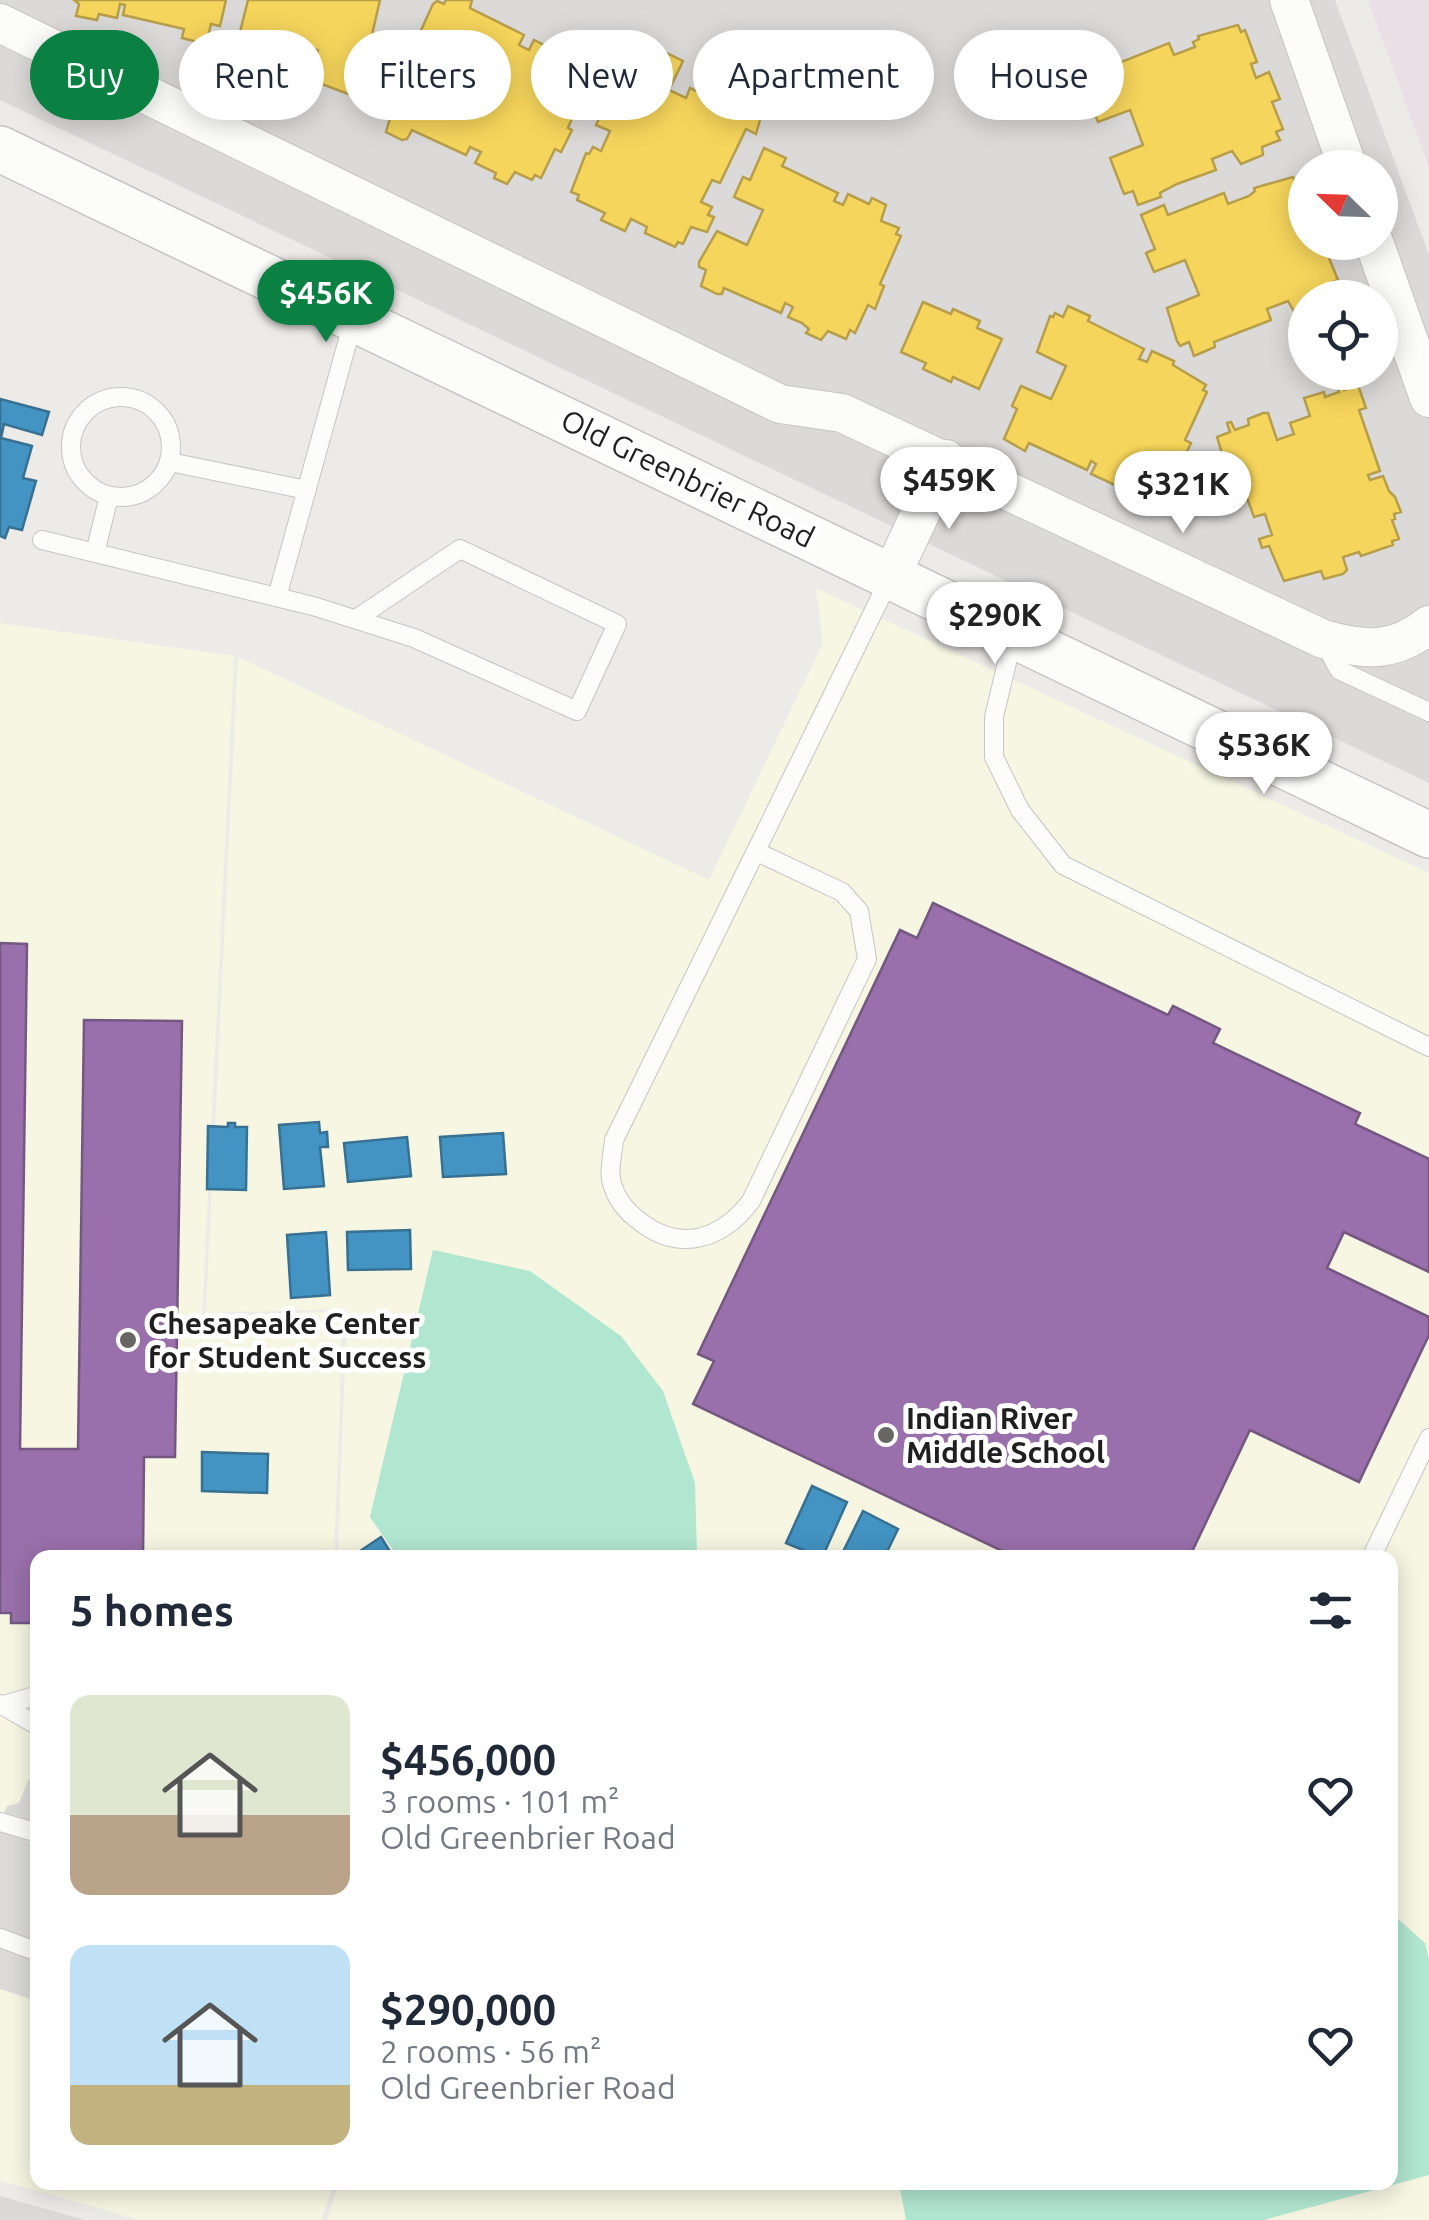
<!DOCTYPE html>
<html lang="en">
<head>
<meta charset="utf-8">
<style>
  body { margin:0; font-family:Ubuntu,sans-serif; background:#f2f2f3; color:#1f2937; height:100vh; display:flex; flex-direction:column; font-size:38px; white-space:nowrap }
  * { box-sizing:border-box; margin:0 }
  p { font-size:32px; color:#747a83 }
  .icon { flex:none; width:55px; height:55px; fill:none; stroke:currentColor; stroke-width:2; stroke-linecap:round; stroke-linejoin:round }
  .map { position:relative; flex:1; overflow:hidden }
  .details { position:absolute; left:30px; top:1550px; width:1368px; height:640px; display:flex; flex-direction:column; background:#fff; border-radius:20px; box-shadow:0 5px 25px #0003 }
  .details>* { flex:none }
  .hud { position:absolute; left:30px; top:30px; width:1370px; height:90px; display:flex; gap:20px }
  .needle { width:65px; rotate:293deg }
  .fabs { position:absolute; left:1288px; top:150px; display:grid; gap:20px }
  .fabs a { display:grid; place-items:center; width:110px; height:110px; border-radius:50%; background:#fff; box-shadow:0 5px 25px #0003; font-size:50px }
  .price { position:absolute; translate:-50% -85px; padding:0 22px; border-radius:35px; background:#fff; color:#222; font-size:32px; line-height:65px; filter:drop-shadow(0 2px 5px #0008) }
  .price::after { content:''; position:absolute; left:50%; top:60px; width:30px; height:22px; margin-left:-15px; background:inherit; clip-path:polygon(0 0,100% 0,50% 100%) }
  .price.current { background:#0b8043; color:#fff }
  ul { padding:0; list-style:none }
  li { display:flex; align-items:center; gap:30px; height:250px; padding:0 40px }
  li span { display:grid; place-items:center; flex:none; width:280px; height:200px; border-radius:20px; color:#555 }
  li>.icon { margin-inline-start:auto }
  span .icon { width:120px; height:120px; fill:#fffc; stroke-width:1 }
  li b { font-size:42px }
  h2 { display:flex; justify-content:space-between; align-items:center; height:120px; padding:0 40px; font-size:42px }
  .chip { padding:0 35px; border-radius:45px; background:#fff; box-shadow:0 5px 25px #0003; font-size:35px; line-height:90px }
  .chip.current { background:#0b8043; color:#fff }
  .map>svg:first-child { display:block }
</style>
</head>
<body>
<div class="map">
<svg width="1429" height="2220" viewBox="0 0 1429 2220">
  <rect width="100%" height="100%" fill="#edebe7"/>
  <path fill="#dcdad8" fill-rule="evenodd" d="M0 0H1335L1429 255V783L0 100ZM1305 168H1380V242H1305ZM1305 298H1380V372H1305Z"/>
  <path fill="#ebdfe6" d="M1368 0H1429V167Z"/>
  <g fill="#f6f6e2">
    <path d="M816 588 1429 873V2220H327L339 2182H1390V1558L338 1557 347 1309 206 1313 238 657 709 880 823 643Z"/>
    <path d="M0 623 234 656 202 1317 343 1311 334 1557 38 1558V2182L334 2183 321 2220H139L0 2180Z"/>
  </g>
  <path fill="#dbdad9" d="M0 2196 85 2220H0Z"/>
  <g fill="#b1e6d1">
    <path d="M433 1250 530 1271 621 1336 663 1391 695 1483 697 1557H398L370 1517Z"/>
    <path d="M1390 1912 1425 1943 1429 1959V2175L1264 2220H906L899 2183 1390 2182Z"/>
  </g>
  <path fill="#dcdbd9" d="M28 1780 38 1783 37 2001 0 1989V1822L7 1806 19 1803Z"/>
  <g fill="#f6d55c" stroke="#b69e4a" stroke-width="2.5">
    <path d="M74 0H226L220 26 211 24 206 44 182 38 184 29 123 15 125 5 120 4 117 18 99 14 97 20 76 16 79 4Z"/>
    <path d="M248 0H380L366 61 375 63 370 86 357 83 355 92 352 91 351 95 311 80 318 50 304 46 300 60 279 55 275 74 263 71 261 77 238 71 240 61 222 56 226 37 229 38 230 33 239 36Z"/>
    <path d="M446 0H472L470 8 524 35 519 45 529 50 534 40 546 46H557L571 52 568 62 585 70 581 77 588 80 568 128 572 130 561 152 555 149 541 178 535 175 532 180 515 172 507 184 494 178 496 173 475 163 481 152 470 147 466 155 412 130 407 139 402 140 386 132 391 115 384 112 387 106 394 110 401 95 393 91 402 72 434 87 450 53 418 37 433 4 437 1 444 4Z"/>
    <path d="M1238 25 1241 32 1245 30 1257 62 1251 64 1256 78 1269 72 1280 99 1272 102 1283 129 1276 132 1280 140 1262 147 1263 155 1241 164 1232 151 1212 159 1216 170 1177 184 1160 193 1161 197 1138 205 1133 191 1124 194 1110 158 1143 145 1130 110 1098 122 1084 86 1094 82 1087 64 1110 55 1114 65 1169 43 1174 55 1195 47 1193 42 1199 39 1198 36Z"/>
    <path d="M627 44 646 53 650 45 683 61 669 90 686 98 690 88 707 96 716 78 736 87 732 95 747 102 750 94 756 96 752 104 763 109 756 134 746 129 720 183 712 180 701 202 712 207 708 215 714 217 707 232 691 227 683 244 678 242 675 247 645 233 647 227 631 219 625 231 601 220 605 213 577 200 579 195 571 192 586 153 589 154 593 147 601 151 610 131 596 125 623 68 617 66Z"/>
    <path d="M764 148 786 158 782 166 838 193 834 201 843 205 848 194 869 204 872 198 886 205 881 221 899 228 896 234 901 236 880 284 884 286 875 309 868 305 855 333 850 330 846 339 828 331 821 340 806 333 809 329 802 323 788 317 793 307 785 303 781 313 724 288 722 294H717L701 286 706 270 699 267V262L717 231 747 245 763 210 734 197 743 177 750 180Z"/>
    <path d="M1293 177 1296 183 1302 181 1305 188V242H1332L1335 250 1327 253 1338 280 1332 282 1336 291 1320 298H1305V311L1296 315 1288 301 1267 309 1271 320 1214 342 1215 347 1194 356 1189 342 1180 346 1177 341 1167 308 1199 295 1185 260 1154 272 1146 253 1155 249 1141 215 1164 205 1168 215 1224 193 1228 204 1249 196 1255 191 1254 188Z"/>
    <path d="M923 302 951 314 953 309 980 321 977 328 1002 339 979 389 953 377 951 382 923 369 926 363 901 352Z"/>
    <path d="M1068 306 1090 316 1088 321 1144 349 1139 359 1147 362 1152 351 1174 361 1173 365 1206 385 1203 390 1207 392 1185 440 1191 443 1180 466 1172 463 1160 490 1156 488 1152 495 1135 487 1133 490 1118 483 1117 486 1091 474 1096 464 1091 461 1087 470 1029 443 1025 451 1004 439 1017 409 1012 406 1021 386 1051 399 1066 366 1037 352 1050 316 1053 317 1055 313 1063 317Z"/>
    <path d="M1342 382 1344 390 1358 385 1366 408 1359 410 1380 471 1368 475 1370 480 1383 476 1389 491 1395 497 1401 512 1394 514 1395 519 1392 520 1399 539 1392 541 1393 545 1361 556 1359 552 1343 557 1347 570 1343 574 1324 579 1321 571 1284 581 1269 546 1262 548 1259 539 1272 535 1265 514 1254 517 1232 457 1224 460 1217 437 1230 432 1227 423 1231 422 1235 430 1249 425 1248 419 1263 413H1268L1277 440 1294 434 1290 423 1310 416 1304 398 1324 392 1325 397 1339 392 1336 384Z"/>
  </g>
  <g fill="#9970ab" stroke="#745881" stroke-width="2.5">
    <path d="M933 903 1168 1015 1173 1006 1220 1029 1213 1043 1360 1113 1355 1124 1429 1159V1272L1344 1232 1327 1268 1429 1317V1335L1359 1482 1250 1430 1189 1558H1017L693 1404 714 1361 698 1354 900 930 917 938Z"/>
    <path d="M0 943 27 944 20 1449H78L84 1020 182 1021 175 1457H144L143 1557 38 1558V1623H11V1613H0Z"/>
  </g>
  <g fill="#4393c3" stroke="#387092" stroke-width="2.5">
    <path d="M0 399 49 412 42 435 4 424 1 438 32 446 23 478 36 481 22 530 9 527 5 538 0 536Z"/>
    <path d="M319 1122 320 1133 327 1132 328 1147H320L324 1186 284 1189 279 1125Z"/>
    <path d="M228 1123H235V1127H247L246 1190 207 1189 208 1126 228 1127Z"/>
    <path d="M503 1133 506 1174 443 1177 440 1137Z"/>
    <path d="M407 1137 411 1176 348 1182 344 1143Z"/>
    <path d="M410 1230 411 1269 348 1270 347 1232Z"/>
    <path d="M326 1232 330 1295 291 1298 287 1235Z"/>
    <path d="M202 1452 268 1454 267 1493 202 1491Z"/>
    <path d="M812 1486 847 1502 822 1558 786 1543Z"/>
    <path d="M863 1511 898 1529 884 1558H840Z"/>
    <path d="M381 1537 394 1558H356L354 1555Z"/>
  </g>
  <g fill="none" stroke-linecap="round" stroke-linejoin="round">
    <defs>
      <g id="service">
        <circle cx="121" cy="447" r="50"/>
        <path d="M170 462 307 490"/>
        <path d="M42 540 313 606 414 638 577 711 617 624 460 549 356 619"/>
        <path d="M95 553 109 496"/>
        <path d="M277 597 354 318"/>
        <path d="M1013 637 994 717V757L1020 810 1063 865 1429 1047"/>
        <path d="M1325 644 1339 670 1429 712"/>
        <path d="M757 852 842 892 859 911 867 959 751 1201C723 1238 682 1253 642 1223 626 1212 615 1199 611 1179 609 1168 613 1152 614 1140L891 576"/>
        <path d="M1371 1558 1429 1438"/>
        <path d="M0 1704 38 1726"/>
        <path d="M4 1705 38 1695"/>
        <path d="M0 1822 38 1833"/>
        <path d="M0 1938 38 1952"/>
      </g>
      <g id="minor">
        <path d="M1289 0 1348 168"/>
        <path d="M0 23 780 404 842 413 1323 639C1365 651 1394 653 1429 625"/>
        <path d="M1374 242 1429 398"/>
        <path d="M891 576 946 459"/>
      </g>
      <path id="tertiary" d="M0 149 1429 835"/>
    </defs>
    <use href="#service" stroke="#c6c5c3" stroke-width="20"/>
    <use href="#minor" stroke="#c6c5c3" stroke-width="40"/>
    <use href="#tertiary" stroke="#c6c5c3" stroke-width="48"/>
    <use href="#service" stroke="#fcfcfb" stroke-width="18"/>
    <use href="#minor" stroke="#fcfcfb" stroke-width="38"/>
    <use href="#tertiary" stroke="#fcfcfb" stroke-width="45"/>
  </g>
  <g fill="#676665" stroke="#fff" stroke-width="4">
    <circle cx="128" cy="1340" r="10"/>
    <circle cx="886" cy="1435" r="10"/>
  </g>
  <g text-anchor="middle" dominant-baseline="central" stroke-width="10" stroke-linejoin="round" paint-order="stroke">
    <g font-size="30" fill="#1f1f1f" stroke="#fff">
      <text transform="translate(688 478) rotate(26)">Old Greenbrier Road</text>
    </g>
    <g font-size="30" font-weight="bold" fill="#1f1f1f" stroke="#fff" text-anchor="start">
      <text x="148" y="1323">Chesapeake Center<tspan x="148" dy="34">for Student Success</tspan></text>
      <text x="906" y="1418">Indian River<tspan x="906" dy="34">Middle School</tspan></text>
    </g>
  </g>
</svg>
<div class="fabs">
<a><svg class="needle" viewBox="-14 -14 28 28"><path d="M0-13l5 13h-10z" fill="#e53935"/><path d="M0 13l5-13h-10z" fill="#747a83"/></svg></a>
<a><svg class="icon" aria-label="locate" viewBox="0 0 24 24"><circle cx="12" cy="12" r="6"/><path d="M12 2v4M12 18v4M2 12h4M18 12h4"/></svg></a>
</div>
<b class="price current" style="left:326px;top:345px">$456K</b>
<b class="price" style="left:949px;top:532px">$459K</b>
<b class="price" style="left:1183px;top:536px">$321K</b>
<b class="price" style="left:995px;top:667px">$290K</b>
<b class="price" style="left:1264px;top:797px">$536K</b>
<div class="hud">
<a class="chip current">Buy</a>
<a class="chip">Rent</a>
<a class="chip">Filters</a>
<a class="chip">New</a>
<a class="chip">Apartment</a>
<a class="chip">House</a>
</div>
<section class="details">
<h2>5 homes<svg class="icon" aria-label="filters" viewBox="0 0 24 24"><path d="M4 7h16M4 17h16"/><circle cx="9" cy="7" r="2"/><circle cx="15" cy="17" r="2"/></svg></h2>
<ul>
<li><span style="background:linear-gradient(#dfe7d0 60%,#b9a48a 0)"><svg class="icon" aria-label="home" viewBox="0 0 24 24"><path d="M3 11l9-7 9 7M6 9v11h12V9"/></svg></span><div><b>$456,000</b><p>3 rooms · 101 m²</p><p>Old Greenbrier Road</p></div><svg class="icon" aria-label="heart" viewBox="0 0 24 24"><path d="M12 20l-8-8c-3-5 5-10 8-4 3-6 11-1 8 4z"/></svg></li>
<li><span style="background:linear-gradient(#bfe0f5 70%,#c2b280 0)"><svg class="icon" aria-label="home" viewBox="0 0 24 24"><path d="M3 11l9-7 9 7M6 9v11h12V9"/></svg></span><div><b>$290,000</b><p>2 rooms · 56 m²</p><p>Old Greenbrier Road</p></div><svg class="icon" aria-label="heart" viewBox="0 0 24 24"><path d="M12 20l-8-8c-3-5 5-10 8-4 3-6 11-1 8 4z"/></svg></li>
</ul>
</section>
</div>
</body>
</html>
